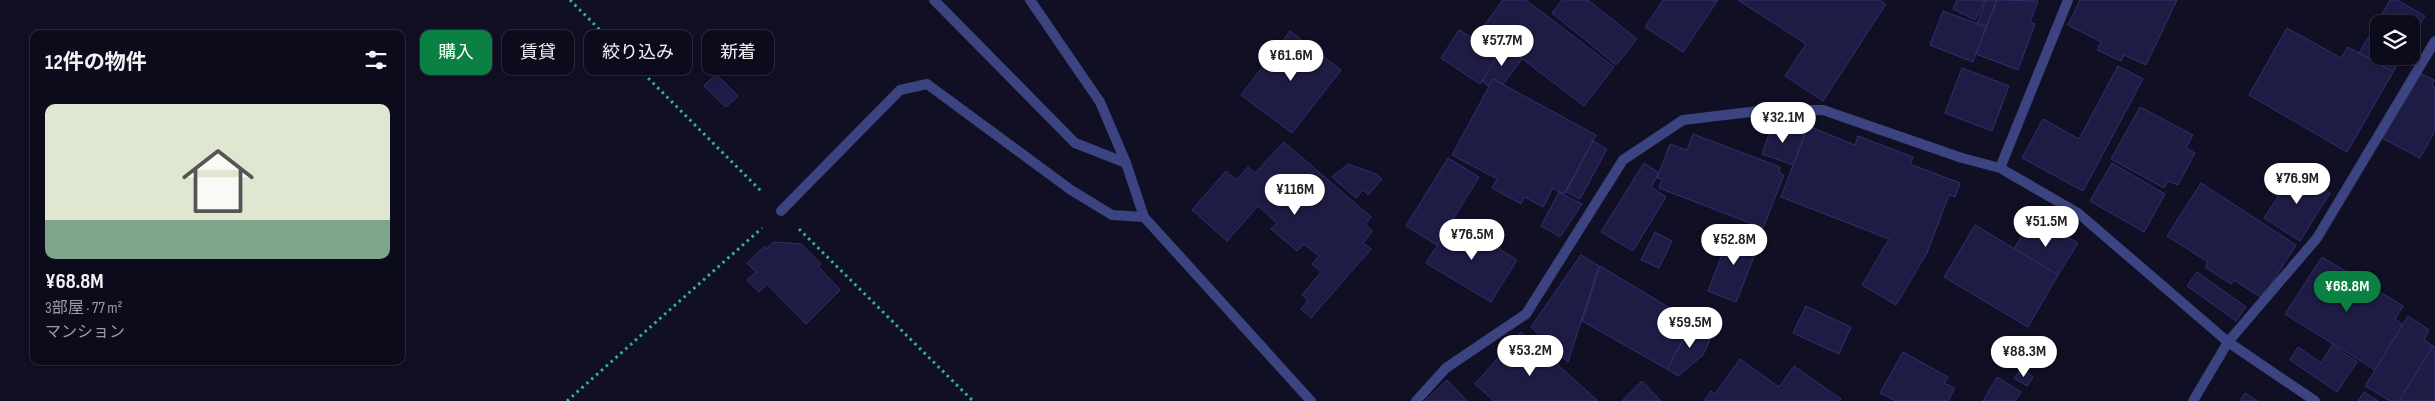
<!DOCTYPE html>
<html lang="ja">
<head>
<meta charset="utf-8">
<style>
  body { margin:0; font-family:"Sofia Sans Condensed","Noto Sans JP",sans-serif; background:#1a1928; color:#f1f3f6; height:100vh; display:flex; flex-direction:column; font-size:19px; white-space:nowrap }
  * { box-sizing:border-box; margin:0 }
  p { font-size:16px; color:#9a9ba3 }
  .icon { flex:none; width:28px; height:28px; fill:none; stroke:currentColor; stroke-width:2; stroke-linecap:round; stroke-linejoin:round }
  .map { position:relative; flex:1; overflow:hidden }
  .sheet { position:absolute; left:30px; top:30px; width:375px; height:335px; display:flex; flex-direction:column; background:#0c0b1b; border-radius:10px; box-shadow:0 2px 8px #0003,0 0 0 1px #2c2b3a }
  .sheet>* { flex:none }
  .top-card { position:absolute; left:420px; top:30px; width:475px; height:45px; display:flex; gap:10px }
  .controls { position:absolute; left:2370px; top:15px; display:grid; gap:10px }
  .controls a { display:grid; place-items:center; width:50px; height:50px; border-radius:10px; background:#0c0b1b; box-shadow:0 2px 8px #0003,0 0 0 1px #2c2b3a; font-size:25px }
  .price { position:absolute; translate:-50% -42px; padding:0 11px; border-radius:18px; background:#fff; color:#222; font-size:16px; line-height:32px; filter:drop-shadow(0 1px 2px #0008) }
  .price::after { content:''; position:absolute; left:50%; top:30px; width:15px; height:11px; margin-left:-8px; background:inherit; clip-path:polygon(0 0,100% 0,50% 100%) }
  .price.selected { background:#0b8043; color:#fff }
  ul { padding:0; list-style:none }
  li { display:grid; align-content:center; gap:10px; height:265px; padding:0 15px }
  li span { display:grid; place-items:center; height:155px; border-radius:10px; color:#555 }
  li>.icon { margin-inline-start:auto }
  span .icon { width:90px; height:90px; fill:#fffc; stroke-width:1 }
  li b { font-size:21px }
  h2 { display:flex; justify-content:space-between; align-items:center; height:60px; padding:0 15px; font-size:21px }
  .tag { padding:0 18px; border-radius:10px; background:#0c0b1b; box-shadow:0 2px 8px #0003,0 0 0 1px #2c2b3a; font-size:18px; line-height:45px }
  .tag.selected { background:#0b8043; color:#fff }
  .map>svg:first-child { display:block }
</style>
</head>
<body>
<div class="map">
<svg width="2435" height="401" viewBox="0 0 2435 401">
  <rect width="100%" height="100%" fill="#100f24"/>
  <g fill="#1e1c44" stroke="#322f6f">
    <path d="M1503 0H1526L1614 67 1584 106 1482 28Z"/>
    <path d="M1562 0H1588L1637 39 1616 65 1552 13Z"/>
    <path d="M1663 0H1718L1683 52 1645 27Z"/>
    <path d="M1738 0H1879L1886 4 1823 101 1785 76 1806 44Z"/>
    <path d="M1957 0H1985L1975 20 1953 9Z"/>
    <path d="M1986 0H1997L1986 27 1977 24Z"/>
    <path d="M1997 0 2038 1 2030 22 2035 24 2018 70 1976 54Z"/>
    <path d="M2080 0H2177L2146 65 2124 55 2121 61 2097 50 2101 42 2068 25Z"/>
    <path d="M2390 0H2397L2425 16 2411 39V24H2379V56H2402L2393 72 2359 53Z"/>
    <path d="M1943 11 1986 27 1973 62 1930 45Z"/>
    <path d="M2287 28 2341 58 2348 47 2393 72 2347 152 2249 95Z"/>
    <path d="M1459 30 1499 55 1480 84 1441 58Z"/>
    <path d="M1290 31 1341 70 1292 133 1241 95Z"/>
    <path d="M1504 45 1522 59 1503 84 1493 79 1489 87 1482 81Z"/>
    <path d="M2118 66 2143 79 2083 191 2022 158 2043 119 2079 139Z"/>
    <path d="M1962 68 2009 86 1992 131 1945 113Z"/>
    <path d="M2418 72 2434 80 2432 85 2435 87V131L2420 158 2382 138Z"/>
    <path d="M716 74 738 96 726 107 704 86Z"/>
    <path d="M1493 79 1596 135 1564 194 1553 188 1543 207 1524 197 1521 204 1492 188 1497 179 1452 155Z"/>
    <path d="M2140 107 2193 135 2186 148 2195 153 2178 185 2168 181 2164 188 2111 159Z"/>
    <path d="M1773 123 1805 135 1793 165 1762 154Z"/>
    <path d="M1808 126 1855 145 1858 136 1913 157 1910 164 1960 183 1955 197 1949 195 1927 253 1896 305 1862 285 1889 239 1781 197Z"/>
    <path d="M1693 134 1780 167 1779 173 1784 175 1763 228 1659 188 1662 179 1657 178 1670 144 1687 150Z"/>
    <path d="M1593 141 1607 149 1580 199 1566 192Z"/>
    <path d="M1284 142 1371 217 1365 224 1372 231 1363 243 1371 249 1311 318 1301 309 1308 300 1302 295 1321 272 1312 264 1319 256 1304 244 1297 251 1271 229 1277 223 1258 206 1227 241 1192 210 1226 171 1236 180 1248 167 1255 173Z"/>
    <path d="M1448 158 1479 177 1437 245 1406 226Z"/>
    <path d="M1644 163 1659 173 1651 187 1666 197 1633 251 1601 232Z"/>
    <path d="M2112 163 2165 194 2144 232 2090 201Z"/>
    <path d="M1348 164 1376 174 1382 179 1368 195 1363 190 1356 198 1332 177Z"/>
    <path d="M2291 169 2330 193 2300 241 2264 218 2278 197 2275 195Z"/>
    <path d="M2201 183 2296 245 2262 298 2234 280 2231 284 2205 267 2208 262 2167 236Z"/>
    <path d="M1559 192 1582 204 1560 237 1541 226Z"/>
    <path d="M1453 220 1517 260 1491 302 1426 263Z"/>
    <path d="M2045 224 2078 243 2058 275 2014 249 2028 225 2040 232Z"/>
    <path d="M1975 225 2058 275 2028 327 1944 277Z"/>
    <path d="M1731 231 1760 242 1736 302 1708 291Z"/>
    <path d="M1655 232 1672 241 1659 268 1641 260Z"/>
    <path d="M774 242 801 244 821 264 818 266 840 290 806 324 767 284 759 292 747 280 756 272 747 263 765 246 766 249Z"/>
    <path d="M1581 255 1599 266 1568 362 1531 327Z"/>
    <path d="M2322 257 2403 306 2395 319 2403 325 2375 370 2285 314Z"/>
    <path d="M1600 266 1693 322 1667 369 1582 321Z"/>
    <path d="M2197 272 2246 307 2236 321 2187 286Z"/>
    <path d="M1806 306 1851 327 1839 354 1793 333Z"/>
    <path d="M2408 316 2429 330 2424 340 2433 346 2399 401H2390L2365 386Z"/>
    <path d="M1693 322 1713 333 1703 355 1678 376 1667 369Z"/>
    <path d="M1521 332 1598 401H1494L1475 384Z"/>
    <path d="M2332 345 2357 362 2337 392 2290 360 2298 347 2321 363Z"/>
    <path d="M2433 346 2435 347V401H2399Z"/>
    <path d="M1903 352 1948 377 1944 383 1955 388 1948 401H1896L1880 393Z"/>
    <path d="M1740 359 1779 387 1794 366 1841 399 1839 401H1704L1711 391 1715 394Z"/>
    <path d="M2021 369 2033 377 2027 386 2014 378Z"/>
    <path d="M1997 377 2021 392 2015 401H1983Z"/>
    <path d="M1447 380 1467 401H1425Z"/>
    <path d="M1642 381 1661 401H1622Z"/>
    <path d="M2364 392 2378 401H2358Z"/>
    <path d="M2245 393 2257 401H2240Z"/>
  </g>
  <g fill="none" stroke-linecap="round" stroke-linejoin="round">
    <g stroke="#33b298" stroke-width="3" stroke-dasharray="2.5 4" stroke-linecap="butt">
      <path d="M570 0 763 193"/>
      <path d="M799 229 973 401"/>
      <path d="M567 401 762 228"/>
    </g>
    <g stroke="#3c4381" stroke-width="10">
      <path d="M934 0 1075 143 1126 163"/>
      <path d="M1030 0 1100 102 1126 163 1144 217 1311 401"/>
      <path d="M2000 168 2068 0"/>
      <path d="M781 211 900 90 927 84 1071 190 1112 215 1144 217"/>
      <path d="M1416 401 1446 368 1526 314 1623 160 1683 120 1767 110H1823L1962 158 2000 168 2078 213 2228 342 2315 401"/>
      <path d="M2193 401 2228 342 2317 238 2435 41"/>
    </g>
  </g>
</svg>
<div class="controls">
<a><svg class="icon" aria-label="layers" viewBox="0 0 24 24"><path d="M12 4l9 5-9 5-9-5zM3 14l9 5 9-5"/></svg></a>
</div>
<b class="price" style="left:1502px;top:67px">¥57.7M</b>
<b class="price" style="left:1291px;top:82px">¥61.6M</b>
<b class="price" style="left:1783px;top:144px">¥32.1M</b>
<b class="price" style="left:2297px;top:205px">¥76.9M</b>
<b class="price" style="left:1295px;top:216px">¥116M</b>
<b class="price" style="left:2046px;top:248px">¥51.5M</b>
<b class="price" style="left:1472px;top:261px">¥76.5M</b>
<b class="price" style="left:1734px;top:266px">¥52.8M</b>
<b class="price selected" style="left:2347px;top:313px">¥68.8M</b>
<b class="price" style="left:1690px;top:349px">¥59.5M</b>
<b class="price" style="left:1530px;top:377px">¥53.2M</b>
<b class="price" style="left:2024px;top:378px">¥88.3M</b>
<div class="top-card">
<a class="tag selected">購入</a>
<a class="tag">賃貸</a>
<a class="tag">絞り込み</a>
<a class="tag">新着</a>
</div>
<section class="sheet">
<h2>12件の物件<svg class="icon" aria-label="filters" viewBox="0 0 24 24"><path d="M4 7h16M4 17h16"/><circle cx="9" cy="7" r="2"/><circle cx="15" cy="17" r="2"/></svg></h2>
<ul>
<li><span style="background:linear-gradient(#dfe7d0 75%,#7fa58c 0)"><svg class="icon" aria-label="home" viewBox="0 0 24 24"><path d="M3 11l9-7 9 7M6 9v11h12V9"/></svg></span><div><b>¥68.8M</b><p>3部屋 · 77 m²</p><p>マンション</p></div></li>
</ul>
</section>
</div>
</body>
</html>
